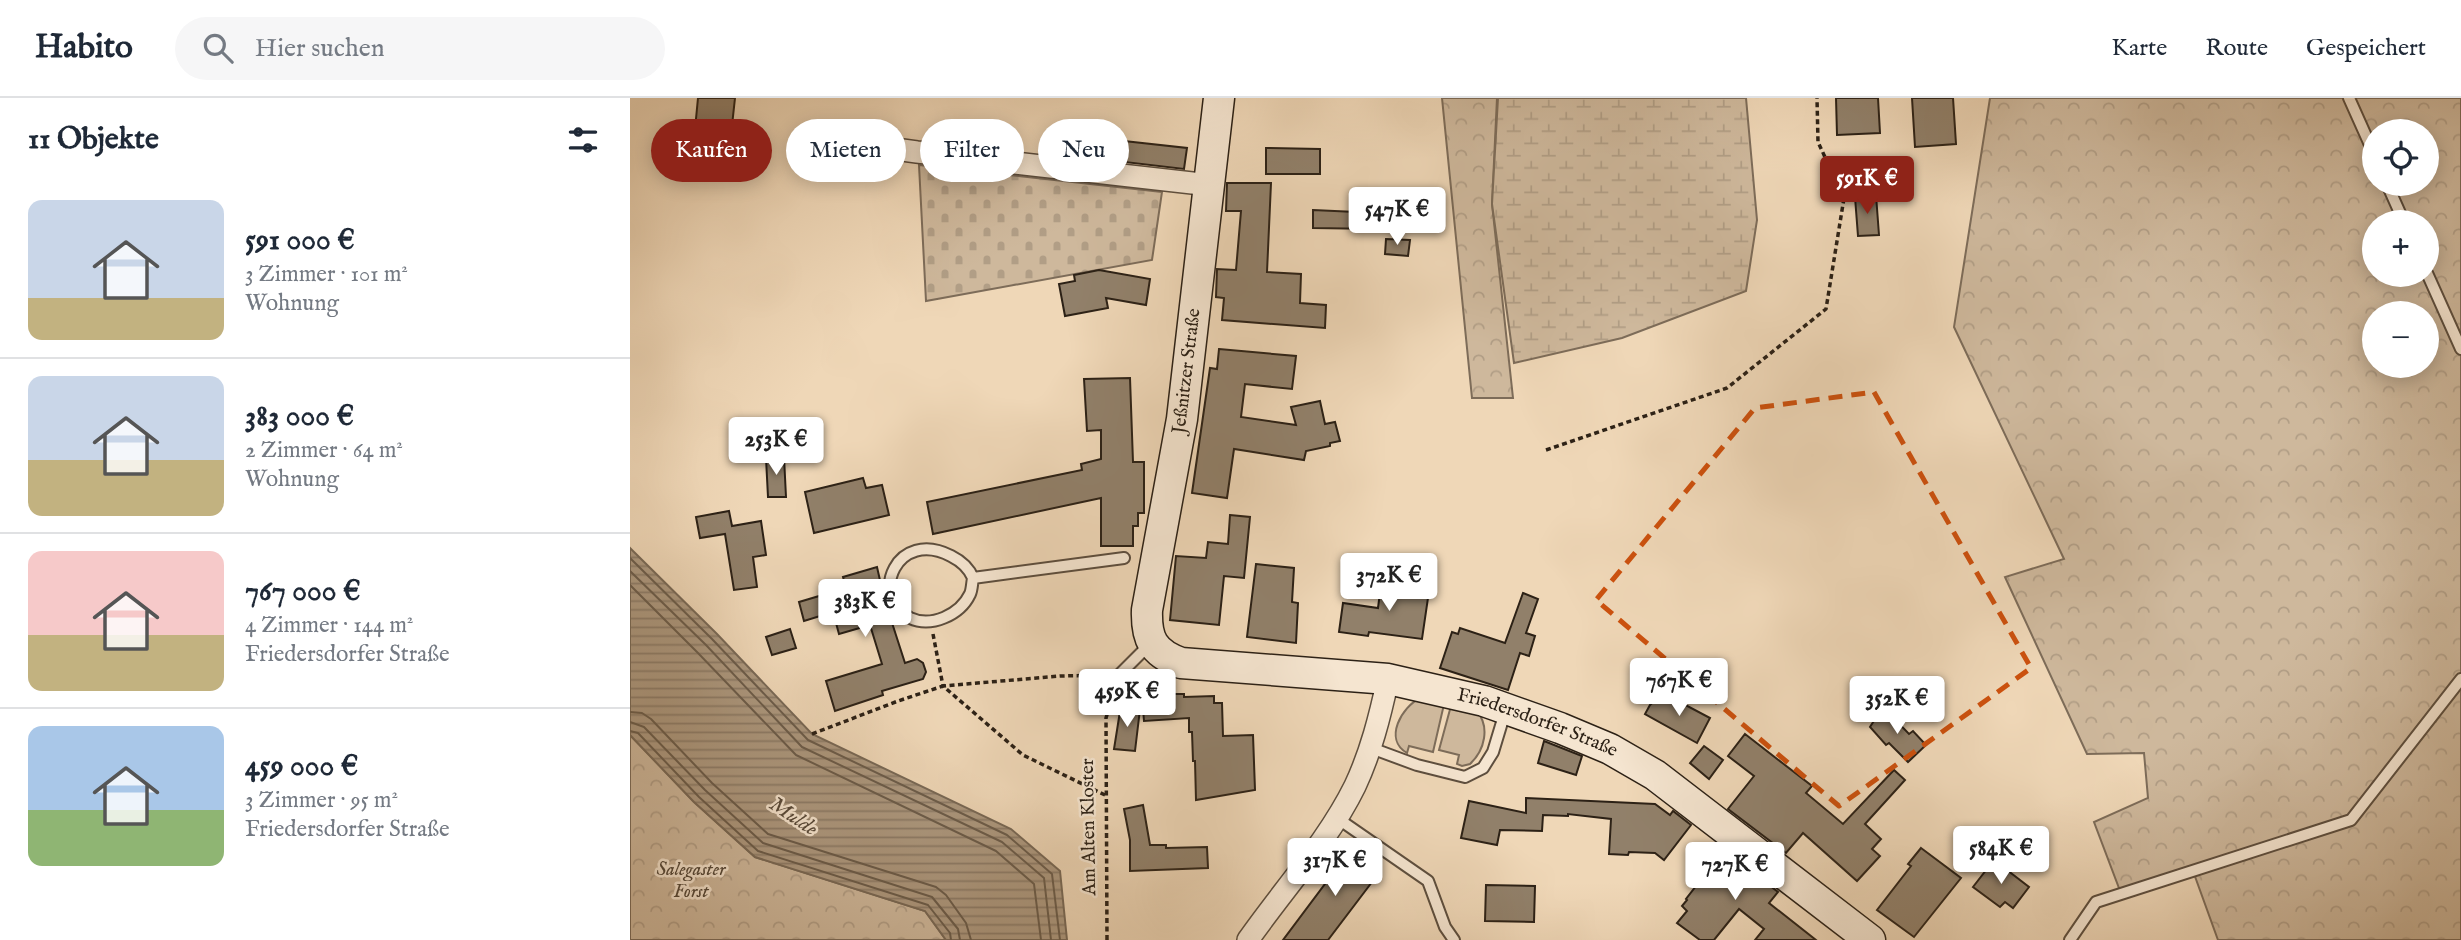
<!DOCTYPE html>
<html lang="de">
<head>
<meta charset="utf-8">
<style>
  body { margin:0; font-family:"IM FELL English",serif; background:#f6f6f7; color:#1f2937; height:100vh; display:flex; flex-direction:column; font-size:26px; white-space:nowrap }
  * { box-sizing:border-box; margin:0 }
  p { font-size:23px; color:#747a83 }
  .icon { flex:none; width:38px; height:38px; fill:none; stroke:currentColor; stroke-width:2; stroke-linecap:round; stroke-linejoin:round }
  .map { position:relative; flex:1; overflow:hidden }
  .sheet { display:flex; flex-direction:column; background:#fff; width:630px }
  .sheet>* { flex:none }
  .top-card { position:absolute; left:21px; top:21px; width:665px; height:63px; display:flex; gap:14px }
  .fabs { position:absolute; left:1732px; top:21px; display:grid; gap:14px }
  .fabs a { display:grid; place-items:center; width:77px; height:77px; border-radius:50%; background:#fff; box-shadow:0 4px 18px #0003; font-size:35px }
  .price { position:absolute; translate:-50% -60px; padding:0 16px; border-radius:7px; background:#fff; color:#222; font-size:23px; line-height:46px; filter:drop-shadow(0 2px 4px #0008) }
  .price::after { content:''; position:absolute; left:50%; top:42px; width:21px; height:16px; margin-left:-10px; background:inherit; clip-path:polygon(0 0,100% 0,50% 100%) }
  .price.current { background:#8f2418; color:#fff }
  ul { padding:0; list-style:none }
  li { display:flex; align-items:center; gap:21px; height:175px; padding:0 28px }
  li+li { border-top:2px solid #e0e1e3 }
  li span { display:grid; place-items:center; flex:none; width:196px; height:140px; border-radius:14px; color:#555 }
  li>.icon { margin-inline-start:auto }
  span .icon { width:84px; height:84px; fill:#fffc; stroke-width:1 }
  li b { font-size:30px }
  h2 { display:flex; justify-content:space-between; align-items:center; height:84px; padding:0 28px; font-size:30px }
  .chip { padding:0 24px; border-radius:32px; background:#fff; box-shadow:0 4px 18px #0003; font-size:24px; line-height:63px }
  .chip.current { background:#8f2418; color:#fff }
  header { display:flex; align-items:center; gap:42px; box-sizing:border-box; height:98px; padding:0 35px; background:#fff; border-bottom:2px solid #e0e1e3 }
  header strong { font-size:33px }
  nav { display:flex; gap:38px; margin-inline-start:auto; font-size:24px }
  .search { width:490px; height:63px; background:#f6f6f7; display:flex; align-items:center; gap:18px; box-sizing:border-box; padding:0 24px; border-radius:38px; color:#747a83; font-size:26px }
  main { display:flex; flex:1; min-height:0 }
  .map>svg:first-child { display:block }
</style>
</head>
<body>
<header>
<strong>Habito</strong>
<div class="search"><svg class="icon" aria-label="search" viewBox="0 0 24 24"><circle cx="10" cy="10" r="6"/><path d="M15 15l6 6"/></svg>Hier suchen</div>
<nav><a>Karte</a><a>Route</a><a>Gespeichert</a></nav>
</header>
<main>
<section class="sheet">
<h2>11 Objekte<svg class="icon" aria-label="filters" viewBox="0 0 24 24"><path d="M4 7h16M4 17h16"/><circle cx="9" cy="7" r="2"/><circle cx="15" cy="17" r="2"/></svg></h2>
<ul>
<li><span style="background:linear-gradient(#c9d6e8 70%,#c2b280 0)"><svg class="icon" aria-label="home" viewBox="0 0 24 24"><path d="M3 11l9-7 9 7M6 9v11h12V9"/></svg></span><div><b>591 000 €</b><p>3 Zimmer · 101 m²</p><p>Wohnung</p></div></li>
<li><span style="background:linear-gradient(#c9d6e8 60%,#c2b280 0)"><svg class="icon" aria-label="home" viewBox="0 0 24 24"><path d="M3 11l9-7 9 7M6 9v11h12V9"/></svg></span><div><b>383 000 €</b><p>2 Zimmer · 64 m²</p><p>Wohnung</p></div></li>
<li><span style="background:linear-gradient(#f6c9c9 60%,#c2b280 0)"><svg class="icon" aria-label="home" viewBox="0 0 24 24"><path d="M3 11l9-7 9 7M6 9v11h12V9"/></svg></span><div><b>767 000 €</b><p>4 Zimmer · 144 m²</p><p>Friedersdorfer Straße</p></div></li>
<li><span style="background:linear-gradient(#a9c7e8 60%,#8fb573 0)"><svg class="icon" aria-label="home" viewBox="0 0 24 24"><path d="M3 11l9-7 9 7M6 9v11h12V9"/></svg></span><div><b>459 000 €</b><p>3 Zimmer · 95 m²</p><p>Friedersdorfer Straße</p></div></li>
</ul>
</section>
<div class="map">
<svg width="1831" height="842" viewBox="0 0 1831 842">
  <defs>
    <pattern id="forest-crowns" width="20" height="18" patternUnits="userSpaceOnUse" patternTransform="scale(1.75)"><rect width="20" height="18" fill="#ceb89c"/><path d="M2 6a3 3 0 1 1 6 0M12 15a3 3 0 1 1 6 0" fill="none" stroke="#b19e86"/></pattern>
    <pattern id="wetland-marsh" width="20" height="14" patternUnits="userSpaceOnUse" patternTransform="scale(1.75)"><rect width="20" height="14" fill="#ceb89c"/><path d="M1 5h8M5 5V1M11 12h8M15 12V8" fill="none" stroke="#b19e86"/></pattern>
    <pattern id="cemetery-stones" width="16" height="16" patternUnits="userSpaceOnUse" patternTransform="scale(1.75)"><rect width="16" height="16" fill="#ceb89c"/><path d="M2 7V4a2 2 0 0 1 4 0v3zM10 15v-3a2 2 0 0 1 4 0v3z" fill="#b19e86"/></pattern>
    <pattern id="water-rules" width="6" height="5" patternUnits="userSpaceOnUse" patternTransform="scale(1.75)"><rect width="6" height="5" fill="#ad9980"/><path d="M0 2.5h6" fill="none" stroke="#8d7c68"/></pattern>
  </defs>
  <rect width="100%" height="100%" fill="#efd7b7"/>
  <filter id="stains"><feTurbulence type="fractalNoise" baseFrequency=".00286" numOctaves="4"/><feColorMatrix values="0 0 0 0 .2 0 0 0 0 .09 0 0 0 0 .02 0 0 0 .5 -.17"/></filter>
  <radialGradient id="worn" r=".72"><stop offset=".6" stop-color="#630" stop-opacity="0"/><stop offset="1" stop-color="#630" stop-opacity=".3"/></radialGradient>
  <g fill="#ceb89c" stroke="#7d6c59" stroke-width="2">
    <path d="M790 600 815 602 803 654 779 648 777 655C753 641 772 609 790 600Z"/>
    <path d="M822 604 847 613C860 629 855 652 840 666L832 668 827 666 829 657 809 652Z"/>
  </g>
  <g fill="url(#forest-crowns)" stroke="#7d6c59" stroke-width="2" fill-rule="evenodd">
    <path d="M812 0H867L862 106 883 300H842Z"/>
    <path d="M1360 0H1831V842H1588L1563 773 1492 798 1464 724 1518 700 1514 655 1457 656 1375 479 1434 461 1324 229ZM1745 33H1797V86H1745ZM1745 124H1797V177H1745ZM1745 215H1797V268H1745Z"/>
    <path d="M0 637 64 704 125 759 295 813 316 842H0Z"/>
  </g>
  <path fill="url(#wetland-marsh)" stroke="#7d6c59" stroke-width="2" d="M868 0H1116L1127 122 1116 193 992 240 884 265 862 106Z"/>
  <path fill="url(#cemetery-stones)" stroke="#7d6c59" stroke-width="2" d="M289 67 532 94 522 162 296 203Z"/>
  <path fill="url(#water-rules)" stroke="#796956" stroke-width="2" d="M0 450 87 536 182 636 381 731 430 773 437 842H316L295 813 125 759 64 704 0 637Z"/>
  <g fill="none" stroke-linecap="round" stroke-linejoin="round">
    <g stroke="#6c5d4b" stroke-width="2">
      <path d="M0 460 82 541 178 642 377 737 422 776 430 842"/>
      <path d="M0 473 76 547 172 649 372 744 414 780 421 842"/>
      <path d="M0 487 68 555 166 657 366 753 404 786 411 842"/>
      <path d="M0 614 12 615 21 621 82 685 138 736 306 789 316 797 336 825 341 842"/>
      <path d="M0 624 14 629 75 692 133 745 302 799 328 831 330 842"/>
      <path d="M0 633 8 635 69 699 128 753 298 807 320 835 321 842"/>
    </g>
  </g>
  <g fill="#91806a" stroke="#2c2116" stroke-width="2">
    <path d="M68 0H105L99 55 63 52Z"/>
    <path d="M1206 0H1248L1250 35 1207 37Z"/>
    <path d="M1282 0H1323L1326 46 1285 49Z"/>
    <path d="M494 43 557 50 554 71 452 59 454 49 492 53Z"/>
    <path d="M636 50 690 51V76H636Z"/>
    <path d="M597 85H641L637 174 671 176 670 205 696 207 695 230 592 222 594 200 586 199 587 171 606 172 611 113H596Z"/>
    <path d="M1246 97 1249 137 1228 138 1225 99Z"/>
    <path d="M683 112 747 115V131L683 130Z"/>
    <path d="M756 141 780 142 778 158 755 156Z"/>
    <path d="M469 172 520 181 516 207 476 200 478 210 435 218 429 186 445 183 444 177Z"/>
    <path d="M589 251 666 258 662 291 615 286 611 319 666 327 661 309 690 303 695 326 705 324 710 343 700 345V348L676 353 674 362 604 351 597 400 562 395 580 270 587 271Z"/>
    <path d="M500 280 503 364H514V415H508V428H503V448H471V400L303 436 297 404 452 372 451 366 471 361V332L457 333 454 281Z"/>
    <path d="M154 359 156 399H138L136 360Z"/>
    <path d="M233 380 236 390 252 387 259 417 184 435 175 394Z"/>
    <path d="M99 413 102 428 131 423 136 457 123 459 127 489 104 492 95 436 70 440 66 419Z"/>
    <path d="M600 417 620 419 614 480 594 478 589 527 540 522 546 458 576 460 578 444 598 446Z"/>
    <path d="M626 466 664 470 662 504 668 505 666 545 617 539Z"/>
    <path d="M247 469 254 500 275 565 287 561 293 565 296 574 293 581 252 593 253 597 205 613 196 583 252 566 240 527 209 536 203 514 174 523 169 504 216 490 213 479Z"/>
    <path d="M752 479 774 483 773 489 799 493 792 541 739 534 738 538 709 534 713 505 748 510Z"/>
    <path d="M893 495 908 501 896 535 905 538 899 558 890 555 878 592 810 570 822 534 828 536 830 530 875 545Z"/>
    <path d="M160 531 166 550 142 557 136 539Z"/>
    <path d="M541 589V596H554V599L584 598V605H592L593 638 623 637 625 692 566 702 565 663H563L562 634H559V620L514 623 512 598 525 597V590Z"/>
    <path d="M1030 598 1048 607 1050 604 1080 620 1067 645 1015 616 1020 607Z"/>
    <path d="M491 607 510 611 505 653 484 651Z"/>
    <path d="M1253 609 1279 636 1283 633 1296 647 1278 664 1259 645 1256 647 1240 629Z"/>
    <path d="M1115 636 1182 688 1176 695 1213 726 1264 672 1275 682 1235 726 1251 741 1242 751 1250 758 1227 783 1173 735 1156 755 1098 711 1124 678 1098 658Z"/>
    <path d="M914 643 952 658 946 677 908 665Z"/>
    <path d="M1074 648 1093 662 1079 681 1060 665Z"/>
    <path d="M896 700 1025 706 1040 717 1043 713 1061 727 1034 762 1025 755 999 754 998 757 979 756 981 721 938 716V718L913 717 912 733 870 732 867 747 831 740 839 703 896 715Z"/>
    <path d="M513 707 520 747H536V750L577 749 578 770 500 773V742L494 711Z"/>
    <path d="M727 746 748 761 735 779 742 784 698 842H653L713 762 714 764Z"/>
    <path d="M1086 746 1148 794 1139 805 1186 842H1125L1134 831 1109 811 1084 842H1070L1047 825 1057 813 1052 808 1057 802 1056 801 1080 770 1072 763Z"/>
    <path d="M1291 750 1331 780 1284 839 1247 812 1281 768 1278 766Z"/>
    <path d="M1364 762 1399 789 1383 810 1375 804 1370 809 1343 789Z"/>
    <path d="M856 787 905 788 904 824 855 823Z"/>
  </g>
  <g fill="none" stroke-linecap="round" stroke-linejoin="round">
    <defs>
      <g id="lane">
        <path d="M1719 0 1745 58"/>
        <path d="M1757 86 1774 124"/>
        <path d="M1797 175 1831 251"/>
        <path d="M343 480C342 485 342 492 340 496 330 517 301 530 280 520 238 498 267 430 321 458 331 463 339 470 343 480L494 460"/>
        <path d="M490 576 520 546"/>
        <path d="M741 650 787 667 835 679 853 670 863 654 876 611"/>
        <path d="M707 720 798 783 815 829 824 842"/>
        <path d="M1440 842 1466 804 1721 722 1831 581"/>
      </g>
      <g id="street">
        <path d="M177 39 287 54 580 87"/>
        <path d="M618 842C653 792 698 743 725 688 741 654 750 618 758 581"/>
      </g>
      <g id="secondary">
        <path id="s1" d="M589 0 552 321 517 512C516 541 523 555 551 565L758 581 854 603 930 630 980 651 1025 677 1240 842"/>
      </g>
    </defs>
    <use href="#lane" stroke="#5d4e3e" stroke-width="14"/>
    <use href="#street" stroke="#5d4e3e" stroke-width="24"/>
    <use href="#secondary" stroke="#2c2116" stroke-width="33"/>
    <g stroke="#2c2116" stroke-width="3.5" stroke-dasharray="5 3.5" stroke-linecap="butt">
      <path d="M916 352 1097 290 1196 211 1214 100 1188 44 1187 0"/>
      <path d="M303 536 313 588 430 578 476 577"/>
      <path d="M182 636 268 603 313 588 393 657 477 698"/>
      <path d="M477 842 476 620 485 589"/>
    </g>
    <use href="#lane" stroke="#f5e5d0" stroke-width="10"/>
    <use href="#street" stroke="#f5e5d0" stroke-width="21"/>
    <use href="#secondary" stroke="#f5e5d0" stroke-width="30"/>
  </g>
  <path fill="none" stroke="#cc510e" stroke-width="5" stroke-dasharray="14 9" stroke-linejoin="round" d="M1244 294 1401 570 1209 708 966 502 1125 310Z"/>
  <g text-anchor="middle" dominant-baseline="central" stroke-width="5" stroke-linejoin="round" paint-order="stroke">
    <g font-size="19" fill="#2c2116" stroke="#f5e5d0">
      <text transform="translate(557 273) rotate(-83)">Jeßnitzer Straße</text>
      <text stroke="none"><textPath href="#s1" startOffset="950">Friedersdorfer Straße</textPath></text>
      <text transform="translate(459 729) rotate(-91)">Am Alten Kloster</text>
    </g>
    <g font-size="19" font-style="italic" fill="#544738" stroke="#f5e5d0">
      <text x="61" y="772">Salegaster<tspan x="61" dy="22">Forst</tspan></text>
    </g>
    <g font-size="21" font-style="italic" fill="#594b3b" stroke="#f5e5d0">
      <text transform="translate(163 719) rotate(34)">Mulde</text>
    </g>
  </g>
  <rect width="100%" height="100%" filter="url(#stains)"/>
  <rect width="100%" height="100%" fill="url(#worn)"/>
</svg>
<div class="fabs">
<a><svg class="icon" aria-label="locate" viewBox="0 0 24 24"><circle cx="12" cy="12" r="6"/><path d="M12 2v4M12 18v4M2 12h4M18 12h4"/></svg></a>
<a>+</a>
<a>−</a>
</div>
<b class="price current" style="left:1237px;top:118px">591K €</b>
<b class="price" style="left:767px;top:149px">547K €</b>
<b class="price" style="left:146px;top:379px">253K €</b>
<b class="price" style="left:759px;top:515px">372K €</b>
<b class="price" style="left:235px;top:541px">383K €</b>
<b class="price" style="left:1049px;top:620px">767K €</b>
<b class="price" style="left:497px;top:631px">459K €</b>
<b class="price" style="left:1267px;top:638px">352K €</b>
<b class="price" style="left:1371px;top:788px">584K €</b>
<b class="price" style="left:705px;top:800px">317K €</b>
<b class="price" style="left:1105px;top:804px">727K €</b>
<div class="top-card">
<a class="chip current">Kaufen</a>
<a class="chip">Mieten</a>
<a class="chip">Filter</a>
<a class="chip">Neu</a>
</div>
</div>
</main>
</body>
</html>
